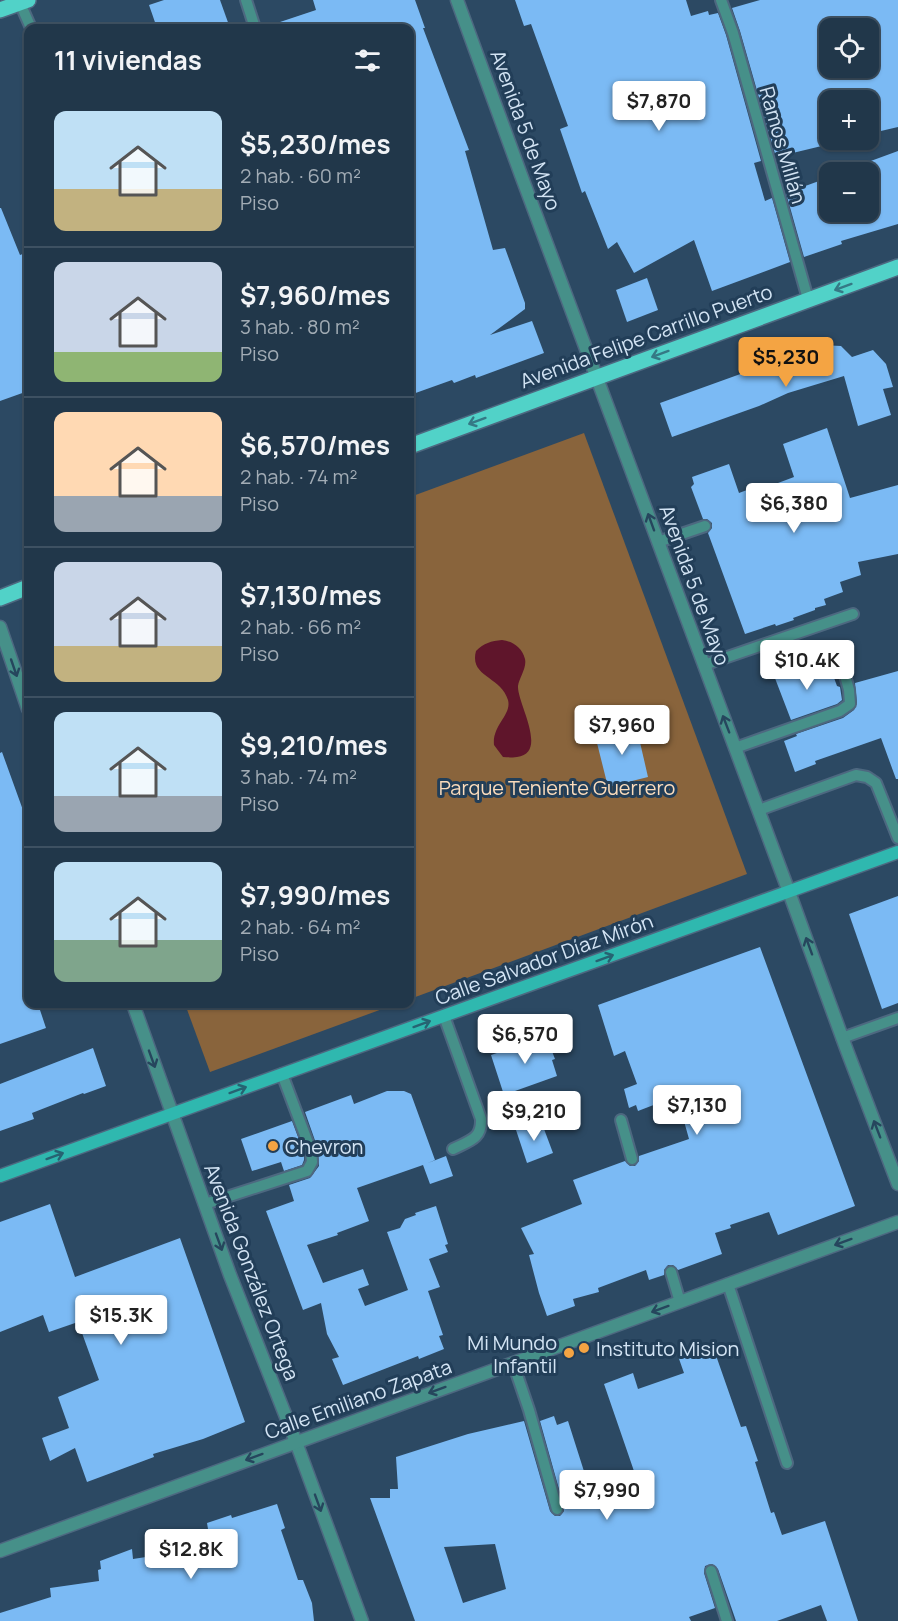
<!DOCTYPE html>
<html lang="es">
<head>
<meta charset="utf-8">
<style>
  body { margin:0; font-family:Manrope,sans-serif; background:#2d4254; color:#f1f3f6; height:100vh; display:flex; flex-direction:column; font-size:22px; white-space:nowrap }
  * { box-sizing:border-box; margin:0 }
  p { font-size:20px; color:#a2acb5 }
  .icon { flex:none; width:33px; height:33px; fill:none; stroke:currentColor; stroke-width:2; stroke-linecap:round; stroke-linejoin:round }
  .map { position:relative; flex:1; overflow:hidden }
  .panel { position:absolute; left:24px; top:24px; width:390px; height:984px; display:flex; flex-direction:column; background:#21374a; border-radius:12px; box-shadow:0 2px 4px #0004,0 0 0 2px #3e5162 }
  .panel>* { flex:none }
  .buttons { position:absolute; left:819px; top:18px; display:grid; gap:12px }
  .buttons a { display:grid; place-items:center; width:60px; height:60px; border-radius:12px; background:#21374a; box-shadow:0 2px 4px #0004,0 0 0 2px #3e5162; font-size:30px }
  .price { position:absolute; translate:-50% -51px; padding:0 14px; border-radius:6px; background:#fff; color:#222; font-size:20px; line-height:39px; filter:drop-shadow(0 2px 3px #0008) }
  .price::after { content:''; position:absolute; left:50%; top:36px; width:18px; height:14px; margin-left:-9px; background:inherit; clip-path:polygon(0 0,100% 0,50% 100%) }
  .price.selected { background:#f4a443; color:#111 }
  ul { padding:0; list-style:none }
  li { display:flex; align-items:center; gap:18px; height:150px; padding:0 30px }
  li+li { border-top:2px solid #3e5162 }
  li span { display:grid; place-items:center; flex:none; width:168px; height:120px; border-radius:12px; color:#555 }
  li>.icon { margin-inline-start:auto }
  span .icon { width:72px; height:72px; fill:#fffc; stroke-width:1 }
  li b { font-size:26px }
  h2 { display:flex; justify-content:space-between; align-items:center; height:72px; padding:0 30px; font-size:26px }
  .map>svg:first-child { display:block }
</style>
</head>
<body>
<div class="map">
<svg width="898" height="1621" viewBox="0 0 898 1621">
  <rect width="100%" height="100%" fill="#2c4963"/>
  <g fill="#89643c">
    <path d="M584 433 747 874 410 999V497Z"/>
    <path d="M185 1004H396L210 1072Z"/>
  </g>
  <path fill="#5f152b" d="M502 640C512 641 522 647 525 659 527 668 519 678 518 686 517 703 549 753 517 757 513 758 508 757 503 757L494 745C492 725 512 715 508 700 501 676 469 677 476 651 484 643 491 641 502 640Z"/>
  <g fill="#7bbaf4" fill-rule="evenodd">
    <path d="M164 0H220L230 28H157L149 5Z"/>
    <path d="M313 0H415L425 28H423L469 150 465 151 493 250 505 248 525 303V309L490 335 532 321 544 353 476 378 475 375 454 383 452 380 410 395V28H271V25L316 10Z"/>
    <path d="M515 0H686L691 16 708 11 709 15 718 13 726 35 761 161 754 163 765 201 772 198 790 262 712 291 694 240 634 273 617 242 608 249 585 191 582 193 560 129 568 126 531 24 524 26Z"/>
    <path d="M760 0H898V127L868 134V100H830V144L776 157 740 31 732 8ZM830 28H868V68H830Z"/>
    <path d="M898 151V224L841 241 842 244 804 257 786 193 830 177V212H868V162Z"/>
    <path d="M0 208H1L20 255 28 252V391L0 401Z"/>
    <path d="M647 278 658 310 627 322 616 290Z"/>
    <path d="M821 345 841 346 852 357 873 350 886 364 893 387 883 389 891 415 858 426 844 376 788 393 759 406 672 437 660 403Z"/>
    <path d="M827 428 850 498 898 485V554L858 562 861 575 840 582 843 592 824 599 826 605 815 608V610L793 618 794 620 776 626 775 624 745 634 708 533 712 528V523L707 519H703L691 487 694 484 692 477 729 464 739 493 755 487 757 491 794 477 783 444ZM788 491 794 492 797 495V500L793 505 765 514 759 513 756 510V505L760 500Z"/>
    <path d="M791 667 792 671 801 667 805 677 830 667 837 686 840 687 842 700 837 704 791 720 773 673Z"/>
    <path d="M898 671V779H896L881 738 815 761 816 764 795 772 784 741 797 736 796 734 843 718 854 710 857 703 855 683Z"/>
    <path d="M636 725 648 777 608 787 595 735Z"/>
    <path d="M2 752 28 824V1004H38L46 1028 0 1044V753Z"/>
    <path d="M898 896V1003L882 1009 849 914Z"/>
    <path d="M760 947 855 1206 778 1235 769 1212 730 1225 731 1228 715 1233 722 1254 678 1270 673 1265H668L664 1270V1275L649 1280 646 1270 598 1288 599 1292 573 1299 575 1306 547 1316 539 1293 529 1255 534 1254 521 1228 582 1204 573 1180 625 1161 630 1166H635L639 1161V1156L689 1139 677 1096 638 1111 636 1105 629 1108 624 1089 637 1084 625 1051 614 1056 598 1005Z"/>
    <path d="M546 1036 555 1059 552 1060 557 1076 504 1095 491 1055Z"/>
    <path d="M93 1048 106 1086 84 1094 83 1093 32 1113 34 1119 0 1131V1084Z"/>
    <path d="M387 1091H404L411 1094 435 1160 428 1163 446 1156 453 1176 430 1184 423 1165 357 1188 369 1221 337 1233 338 1235 307 1245 323 1283 363 1269 369 1285 358 1289 365 1306 408 1290 387 1232 400 1228 405 1219 416 1215 415 1213 436 1206 448 1244 445 1245 448 1252 429 1259 440 1287 428 1291 443 1335 439 1336 444 1349 419 1359 418 1356 343 1385 332 1359 339 1357 327 1334 321 1303 303 1310 266 1211 294 1201 289 1185 310 1178 319 1166 318 1149 305 1112 351 1095 354 1104Z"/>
    <path d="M292 1121 304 1153V1160L302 1165 284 1171 281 1162 252 1171 241 1139Z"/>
    <path d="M541 1121 553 1153 527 1163 516 1130Z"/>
    <path d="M50 1204 75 1277 180 1238 245 1422 203 1439 153 1454 154 1457 87 1482 75 1448 50 1461 42 1438 69 1428 58 1397 99 1380 78 1322 49 1332 43 1315 0 1332V1222Z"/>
    <path d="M712 1344 741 1427 746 1426 758 1461 755 1462 771 1513 774 1512 782 1535 825 1521 858 1621H827L821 1605 777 1621H736L718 1569 712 1564 705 1566 704 1573 715 1608 689 1617 691 1621H415L370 1498H390V1489H398L396 1457 468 1434 524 1421 550 1511 555 1516H560L564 1511V1507L540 1421 554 1416 557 1425 568 1421 589 1487 635 1474 604 1384 633 1373 638 1389 684 1373 678 1356ZM495 1544 506 1589 463 1603 444 1547Z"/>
    <path d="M277 1504 285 1528 281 1530 298 1580H303L312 1603 314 1621H0V1613L51 1597 50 1588 99 1581 98 1570 101 1569 100 1561 132 1549 133 1559 172 1553 171 1535 187 1530 208 1529 207 1523 231 1515 232 1518Z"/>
  </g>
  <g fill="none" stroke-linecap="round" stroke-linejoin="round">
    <defs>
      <g id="service">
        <path d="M246 0 255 28"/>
        <path d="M721 0 733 33 808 299"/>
        <path d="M20 3 31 28"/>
        <path d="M763 507 790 498"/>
        <path d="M658 542 705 526"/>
        <path d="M704 665 853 614"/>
        <path d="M735 748 840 711 850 704 849 690 844 672"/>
        <path d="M759 810 856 775 867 777 876 783 898 838"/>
        <path d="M444 1016 481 1119C482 1139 469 1141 453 1149"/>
        <path d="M842 1038 898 1018"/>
        <path d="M621 1120 632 1159"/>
        <path d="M205 1204 307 1171 312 1162 311 1151 282 1074"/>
        <path d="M671 1272 680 1302"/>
        <path d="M728 1284 787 1463"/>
        <path d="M513 1363 529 1410 557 1509"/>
        <path d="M711 1571 727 1621"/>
      </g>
      <g id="tertiary">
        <path d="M457 0 521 175 789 892 846 1048 898 1184"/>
        <path d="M0 627 28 709"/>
        <path d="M133 1004 230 1275 296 1442 362 1621"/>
        <path d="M0 1551 898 1222"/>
      </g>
      <path id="secondary" d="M0 1176 898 852"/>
      <g id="primary">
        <path d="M0 10 28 0"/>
        <path d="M410 446 898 267"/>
        <path d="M0 598 28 587"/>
      </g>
    </defs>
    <use href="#service" stroke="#4d6880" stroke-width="14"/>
    <use href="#tertiary" stroke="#4d6880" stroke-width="15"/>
    <use href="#secondary" stroke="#4d6880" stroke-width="15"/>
    <use href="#primary" stroke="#4d6880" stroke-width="18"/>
    <use href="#service" stroke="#469089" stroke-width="10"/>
    <use href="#tertiary" stroke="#469089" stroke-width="12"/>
    <use href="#secondary" stroke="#2fb8af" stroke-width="12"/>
    <use href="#primary" stroke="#51d2c8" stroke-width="15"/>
  </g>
  <defs><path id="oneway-shaft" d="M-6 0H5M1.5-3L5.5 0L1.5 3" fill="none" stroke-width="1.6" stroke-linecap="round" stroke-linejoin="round" transform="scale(1.5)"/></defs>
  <g stroke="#357985">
    <use href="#oneway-shaft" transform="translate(843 287) rotate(160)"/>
    <use href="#oneway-shaft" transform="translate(660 354) rotate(160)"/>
    <use href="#oneway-shaft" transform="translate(477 421) rotate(160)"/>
  </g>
  <g stroke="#26465d">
    <use href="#oneway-shaft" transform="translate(651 522) rotate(-110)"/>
    <use href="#oneway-shaft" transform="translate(14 668) rotate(71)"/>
    <use href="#oneway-shaft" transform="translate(726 724) rotate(-111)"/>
    <use href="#oneway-shaft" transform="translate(809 946) rotate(-110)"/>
    <use href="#oneway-shaft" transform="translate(152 1059) rotate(70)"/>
    <use href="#oneway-shaft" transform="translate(877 1129) rotate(-111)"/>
    <use href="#oneway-shaft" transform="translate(219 1242) rotate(70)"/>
    <use href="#oneway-shaft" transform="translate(843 1242) rotate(160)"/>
    <use href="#oneway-shaft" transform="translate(660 1309) rotate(160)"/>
    <use href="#oneway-shaft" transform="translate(437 1390) rotate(160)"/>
    <use href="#oneway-shaft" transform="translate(254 1457) rotate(160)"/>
    <use href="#oneway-shaft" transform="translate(318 1503) rotate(70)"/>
  </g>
  <g stroke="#266372">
    <use href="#oneway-shaft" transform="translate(605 958) rotate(-20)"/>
    <use href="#oneway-shaft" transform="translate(422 1024) rotate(-20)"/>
    <use href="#oneway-shaft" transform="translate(238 1090) rotate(-20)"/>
    <use href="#oneway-shaft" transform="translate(55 1156) rotate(-20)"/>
  </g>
  <g fill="#f4a443" stroke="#223e58" stroke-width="2">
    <circle cx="273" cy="1146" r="6"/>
    <circle cx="584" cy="1348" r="6"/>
    <circle cx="569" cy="1353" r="6"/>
  </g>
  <g text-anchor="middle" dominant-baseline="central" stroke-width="6" stroke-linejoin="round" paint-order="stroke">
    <g font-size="20" fill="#d3e4f4" stroke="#223e58">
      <text transform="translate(526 130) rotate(70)">Avenida 5 de Mayo</text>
      <text transform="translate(783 145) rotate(74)">Ramos Millán</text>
      <text transform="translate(646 336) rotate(-20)">Avenida Felipe Carrillo Puerto</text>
      <text transform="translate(695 585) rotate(70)">Avenida 5 de Mayo</text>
      <text transform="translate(544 959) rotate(-20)">Calle Salvador Díaz Mirón</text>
      <text transform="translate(252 1272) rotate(69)">Avenida González Ortega</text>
      <text transform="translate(358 1399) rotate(-20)">Calle Emiliano Zapata</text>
    </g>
    <g font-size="20" fill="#fbdcbc" stroke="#223e58">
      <text x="557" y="787">Parque Teniente Guerrero</text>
    </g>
    <g font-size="20" fill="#d3e4f4" stroke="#223e58" text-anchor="start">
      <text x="285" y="1146">Chevron</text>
      <text x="557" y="1342" text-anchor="end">Mi Mundo<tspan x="557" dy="23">Infantil</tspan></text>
      <text x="596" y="1348">Instituto Mision</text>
    </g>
  </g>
</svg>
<div class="buttons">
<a><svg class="icon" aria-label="locate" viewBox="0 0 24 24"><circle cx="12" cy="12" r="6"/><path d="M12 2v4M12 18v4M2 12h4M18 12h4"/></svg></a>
<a>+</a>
<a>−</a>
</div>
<b class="price" style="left:659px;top:132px">$7,870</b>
<b class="price selected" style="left:786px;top:388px">$5,230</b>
<b class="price" style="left:794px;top:534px">$6,380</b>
<b class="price" style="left:807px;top:691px">$10.4K</b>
<b class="price" style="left:622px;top:756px">$7,960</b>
<b class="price" style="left:525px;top:1065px">$6,570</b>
<b class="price" style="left:697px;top:1136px">$7,130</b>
<b class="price" style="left:534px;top:1142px">$9,210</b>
<b class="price" style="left:121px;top:1346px">$15.3K</b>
<b class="price" style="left:607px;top:1521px">$7,990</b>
<b class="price" style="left:191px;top:1580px">$12.8K</b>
<section class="panel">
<h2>11 viviendas<svg class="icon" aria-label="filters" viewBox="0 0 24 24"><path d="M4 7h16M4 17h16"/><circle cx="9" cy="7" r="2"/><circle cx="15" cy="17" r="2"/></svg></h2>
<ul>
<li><span style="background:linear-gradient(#bfe0f5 65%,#c2b280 0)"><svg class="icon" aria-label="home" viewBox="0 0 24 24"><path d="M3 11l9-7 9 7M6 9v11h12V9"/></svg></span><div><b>$5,230/mes</b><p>2 hab. · 60 m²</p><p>Piso</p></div></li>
<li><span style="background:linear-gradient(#c9d6e8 75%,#8fb573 0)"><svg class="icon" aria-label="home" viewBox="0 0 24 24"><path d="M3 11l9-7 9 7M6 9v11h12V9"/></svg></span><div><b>$7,960/mes</b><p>3 hab. · 80 m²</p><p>Piso</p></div></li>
<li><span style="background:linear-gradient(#ffd9b3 70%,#9aa5b1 0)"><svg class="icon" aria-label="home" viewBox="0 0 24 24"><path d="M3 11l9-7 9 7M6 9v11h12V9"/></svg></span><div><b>$6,570/mes</b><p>2 hab. · 74 m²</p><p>Piso</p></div></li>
<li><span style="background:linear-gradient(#c9d6e8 70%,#c2b280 0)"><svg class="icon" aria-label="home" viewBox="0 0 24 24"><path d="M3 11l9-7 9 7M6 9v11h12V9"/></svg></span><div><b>$7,130/mes</b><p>2 hab. · 66 m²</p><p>Piso</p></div></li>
<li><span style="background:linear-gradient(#bfe0f5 70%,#9aa5b1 0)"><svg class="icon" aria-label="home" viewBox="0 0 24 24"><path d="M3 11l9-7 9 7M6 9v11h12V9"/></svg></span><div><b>$9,210/mes</b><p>3 hab. · 74 m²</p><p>Piso</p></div></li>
<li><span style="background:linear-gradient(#bfe0f5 65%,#7fa58c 0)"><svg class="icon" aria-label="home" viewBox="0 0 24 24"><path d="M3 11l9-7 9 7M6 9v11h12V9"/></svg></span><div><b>$7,990/mes</b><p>2 hab. · 64 m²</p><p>Piso</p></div></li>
</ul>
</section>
</div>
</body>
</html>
